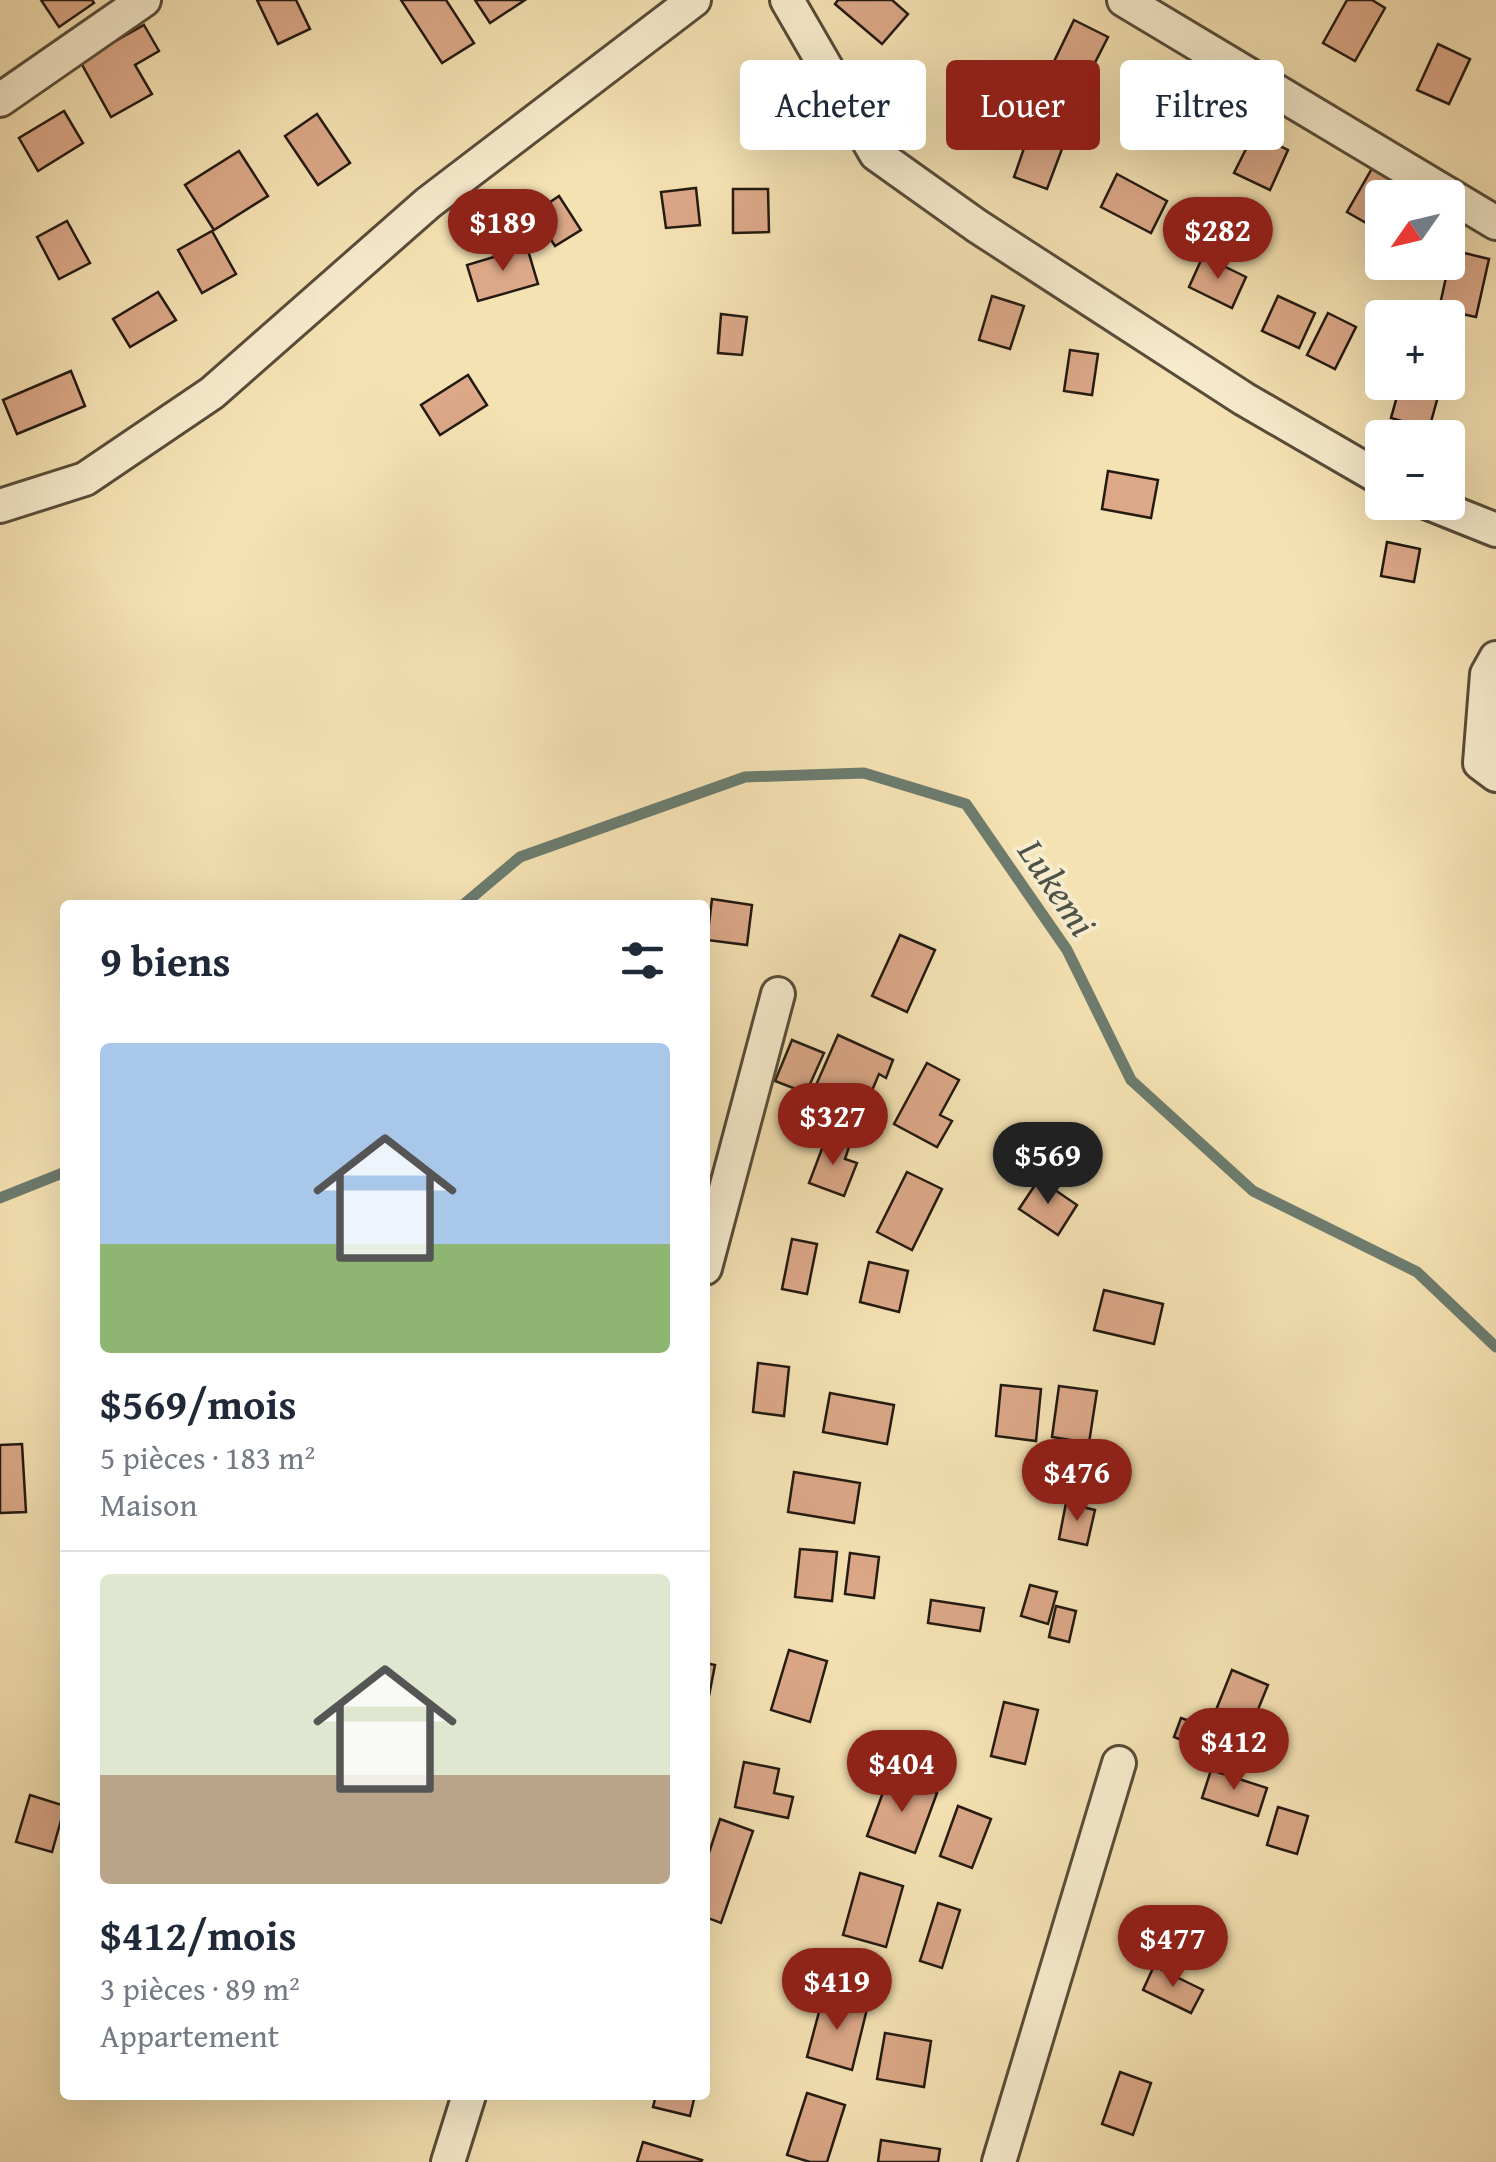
<!DOCTYPE html>
<html lang="fr">
<head>
<meta charset="utf-8">
<style>
  body { margin:0; font-family:"Gentium Book Plus",serif; background:#f2f2f3; color:#1f2937; height:100vh; display:flex; flex-direction:column; font-size:38px; white-space:nowrap }
  * { box-sizing:border-box; margin:0 }
  p { font-size:32px; color:#747a83 }
  .icon { flex:none; width:55px; height:55px; fill:none; stroke:currentColor; stroke-width:2; stroke-linecap:round; stroke-linejoin:round }
  .map { position:relative; flex:1; overflow:hidden }
  .drawer { position:absolute; left:60px; top:900px; width:650px; height:1200px; display:flex; flex-direction:column; background:#fff; border-radius:10px; box-shadow:0 10px 40px #0002 }
  .drawer>* { flex:none }
  .banner { position:absolute; left:740px; top:60px; width:605px; height:90px; display:flex; gap:20px }
  .needle { width:65px; rotate:236deg }
  .controls { position:absolute; left:1365px; top:180px; display:grid; gap:20px }
  .controls a { display:grid; place-items:center; width:100px; height:100px; border-radius:10px; background:#fff; box-shadow:0 10px 40px #0002; font-size:50px }
  .price { position:absolute; translate:-50% -85px; padding:0 22px; border-radius:35px; background:#8f2418; color:#fff; font-size:32px; line-height:65px; filter:drop-shadow(0 2px 5px #0008) }
  .price::after { content:''; position:absolute; left:50%; top:60px; width:30px; height:22px; margin-left:-15px; background:inherit; clip-path:polygon(0 0,100% 0,50% 100%) }
  .price.on { background:#222; color:#fff }
  ul { padding:0; list-style:none }
  li { display:grid; align-content:center; gap:20px; height:530px; padding:0 40px }
  li+li { border-top:2px solid #e0e1e3 }
  li span { display:grid; place-items:center; height:310px; border-radius:10px; color:#555 }
  li>.icon { margin-inline-start:auto }
  span .icon { width:180px; height:180px; fill:#fffc; stroke-width:1 }
  li b { font-size:42px }
  h2 { display:flex; justify-content:space-between; align-items:center; height:120px; padding:0 40px; font-size:42px }
  .chip { padding:0 35px; border-radius:10px; background:#fff; box-shadow:0 10px 40px #0002; font-size:35px; line-height:90px }
  .chip.on { background:#8f2418; color:#fff }
  .map>svg:first-child { display:block }
</style>
</head>
<body>
<div class="map">
<svg width="1496" height="2162" viewBox="0 0 1496 2162">
  <rect width="100%" height="100%" fill="#f5e2b3"/>
  <filter id="stains"><feTurbulence type="fractalNoise" baseFrequency=".002" numOctaves="4"/><feColorMatrix values="0 0 0 0 .2 0 0 0 0 .09 0 0 0 0 .02 0 0 0 .5 -.17"/></filter>
  <radialGradient id="worn" r=".72"><stop offset=".6" stop-color="#630" stop-opacity="0"/><stop offset="1" stop-color="#630" stop-opacity=".3"/></radialGradient>
  <g fill="none" stroke-linecap="round" stroke-linejoin="round">
    <g stroke="#6c7c6f" stroke-width="11">
      <path d="M463 905 520 857 745 777 864 773 966 804 1067 950 1131 1080 1253 1191 1417 1272 1496 1347"/>
      <path d="M0 1198 65 1172"/>
    </g>
  </g>
  <g fill="#dca888" stroke="#231a11" stroke-width="2.5">
    <path d="M41 0H92L94 3 59 27Z"/>
    <path d="M257 0H296L310 29 278 44Z"/>
    <path d="M401 0H446L474 43 442 63Z"/>
    <path d="M475 0H525L490 23Z"/>
    <path d="M838 0H892L908 14 882 44 835 4Z"/>
    <path d="M1347 0H1372L1385 8 1355 61 1323 43Z"/>
    <path d="M1074 20 1108 37 1082 88 1049 72Z"/>
    <path d="M144 25 159 51 135 65 152 94 111 117 80 61Z"/>
    <path d="M1438 44 1470 59 1449 104 1417 90Z"/>
    <path d="M1176 72 1203 94 1173 133 1145 111Z"/>
    <path d="M64 111 83 143 38 171 19 138Z"/>
    <path d="M317 114 350 163 318 185 285 136Z"/>
    <path d="M1031 128 1065 141 1047 189 1014 177Z"/>
    <path d="M1254 133 1288 150 1270 190 1234 173Z"/>
    <path d="M239 151 268 196 214 230 185 185Z"/>
    <path d="M1374 165 1413 188 1408 198H1382V232L1347 212Z"/>
    <path d="M1117 174 1167 201 1151 233 1101 207Z"/>
    <path d="M696 188 700 225 666 228 661 192Z"/>
    <path d="M733 189H768L769 232 733 233Z"/>
    <path d="M559 196 581 230 555 246 534 213Z"/>
    <path d="M67 221 90 263 59 279 37 237Z"/>
    <path d="M212 231 236 274 202 293 178 250Z"/>
    <path d="M527 247 538 284 478 301 467 265Z"/>
    <path d="M1452 250 1489 259 1476 317 1439 309Z"/>
    <path d="M1203 256 1246 277 1232 308 1189 287Z"/>
    <path d="M158 292 176 320 130 347 113 319Z"/>
    <path d="M992 296 1024 306 1010 349 979 340Z"/>
    <path d="M1278 296 1315 313 1299 348 1262 331Z"/>
    <path d="M1328 313 1356 327 1335 369 1307 355Z"/>
    <path d="M721 314 747 317 742 355 718 353Z"/>
    <path d="M1070 350 1098 354 1092 395 1064 391Z"/>
    <path d="M71 371 85 406 17 434 3 400Z"/>
    <path d="M468 375 487 405 440 435 421 405Z"/>
    <path d="M1401 382H1442L1429 429 1391 418Z"/>
    <path d="M1108 471 1158 480 1151 518 1102 509Z"/>
    <path d="M1387 542 1420 549 1414 582 1381 576Z"/>
    <path d="M712 899 752 905 747 945 707 940Z"/>
    <path d="M900 935 935 950 907 1012 872 996Z"/>
    <path d="M838 1035 893 1060 886 1078 879 1074 862 1114 813 1092Z"/>
    <path d="M792 1040 824 1053 806 1093 775 1081Z"/>
    <path d="M927 1063 959 1080 940 1115 952 1121 937 1147 894 1124Z"/>
    <path d="M826 1138 849 1147 845 1159 857 1163 844 1196 809 1183Z"/>
    <path d="M907 1172 942 1189 912 1250 877 1232Z"/>
    <path d="M1039 1179 1077 1205 1058 1235 1019 1209Z"/>
    <path d="M792 1239 817 1244 807 1294 782 1289Z"/>
    <path d="M869 1262 908 1271 899 1312 860 1302Z"/>
    <path d="M1104 1290 1163 1304 1154 1344 1094 1330Z"/>
    <path d="M758 1363 789 1367 784 1416 753 1412Z"/>
    <path d="M1001 1385 1041 1389 1036 1441 996 1436Z"/>
    <path d="M1059 1386 1097 1391 1089 1443 1052 1437Z"/>
    <path d="M830 1393 894 1405 887 1444 823 1432Z"/>
    <path d="M22 1444 26 1512 0 1513V1445Z"/>
    <path d="M794 1472 860 1483 854 1523 788 1512Z"/>
    <path d="M1066 1503 1095 1510 1087 1545 1059 1539Z"/>
    <path d="M800 1549 837 1552 832 1601 795 1597Z"/>
    <path d="M850 1553 879 1557 874 1598 845 1594Z"/>
    <path d="M1030 1585 1057 1592 1048 1624 1021 1616Z"/>
    <path d="M931 1600 984 1608 980 1631 928 1623Z"/>
    <path d="M1056 1606 1076 1611 1069 1642 1049 1637Z"/>
    <path d="M789 1650 827 1661 810 1722 771 1710Z"/>
    <path d="M705 1663 715 1665 707 1706H705Z"/>
    <path d="M1232 1670 1268 1685 1246 1739 1210 1725Z"/>
    <path d="M1004 1702 1038 1710 1025 1764 991 1756Z"/>
    <path d="M1181 1718 1207 1727 1200 1747 1174 1737Z"/>
    <path d="M744 1762 779 1769 774 1793 793 1797 788 1818 735 1807Z"/>
    <path d="M1211 1770 1267 1788 1258 1816 1202 1798Z"/>
    <path d="M889 1776 937 1793 915 1853 867 1836Z"/>
    <path d="M30 1795 65 1806 52 1852 16 1842Z"/>
    <path d="M958 1806 991 1819 972 1868 940 1856Z"/>
    <path d="M1278 1807 1308 1816 1297 1854 1267 1845Z"/>
    <path d="M720 1819 753 1831 721 1923 705 1917V1865Z"/>
    <path d="M860 1873 903 1886 886 1947 843 1935Z"/>
    <path d="M938 1903 960 1910 942 1968 920 1961Z"/>
    <path d="M1154 1966 1203 1990 1191 2013 1143 1990Z"/>
    <path d="M823 1997 867 2009 852 2070 807 2057Z"/>
    <path d="M885 2033 931 2041 924 2087 877 2079Z"/>
    <path d="M1120 2072 1151 2083 1133 2135 1102 2124Z"/>
    <path d="M807 2093 845 2105 827 2162H810L787 2155Z"/>
    <path d="M656 2095H695L690 2116 653 2107Z"/>
    <path d="M881 2140 940 2149 938 2162H878Z"/>
    <path d="M643 2142 702 2160 701 2162H637Z"/>
  </g>
  <g fill="none" stroke-linecap="round" stroke-linejoin="round">
    <defs>
      <g id="street">
        <path d="M787 0 876 154 977 226 1244 399 1382 479"/>
        <path d="M1124 0 1496 223"/>
        <path d="M0 100 144 0"/>
        <path d="M1426 502 1496 530"/>
        <path d="M0 506 85 479 212 393 428 203 694 0"/>
        <path d="M1496 658 1487 674 1480 763 1496 775"/>
        <path d="M705 1268 778 994"/>
        <path d="M448 2162 469 2095"/>
        <path d="M999 2162 1119 1763"/>
      </g>
    </defs>
    <use href="#street" stroke="#584c3a" stroke-width="38"/>
    <use href="#street" stroke="#f8ecce" stroke-width="32"/>
  </g>
  <g text-anchor="middle" dominant-baseline="central" stroke-width="8" stroke-linejoin="round" paint-order="stroke">
    <g font-size="38" font-style="italic" fill="#4d5348" stroke="#f8ecce">
      <text transform="translate(1058 887) rotate(56)">Lukemi</text>
    </g>
  </g>
  <rect width="100%" height="100%" filter="url(#stains)"/>
  <rect width="100%" height="100%" fill="url(#worn)"/>
</svg>
<div class="controls">
<a><svg class="needle" viewBox="-14 -14 28 28"><path d="M0-13l5 13h-10z" fill="#e53935"/><path d="M0 13l5-13h-10z" fill="#747a83"/></svg></a>
<a>+</a>
<a>−</a>
</div>
<b class="price" style="left:503px;top:274px">$189</b>
<b class="price" style="left:1218px;top:282px">$282</b>
<b class="price" style="left:833px;top:1168px">$327</b>
<b class="price on" style="left:1048px;top:1207px">$569</b>
<b class="price" style="left:1077px;top:1524px">$476</b>
<b class="price" style="left:1234px;top:1793px">$412</b>
<b class="price" style="left:902px;top:1815px">$404</b>
<b class="price" style="left:1173px;top:1990px">$477</b>
<b class="price" style="left:837px;top:2033px">$419</b>
<div class="banner">
<a class="chip">Acheter</a>
<a class="chip on">Louer</a>
<a class="chip">Filtres</a>
</div>
<section class="drawer">
<h2>9 biens<svg class="icon" aria-label="filters" viewBox="0 0 24 24"><path d="M4 7h16M4 17h16"/><circle cx="9" cy="7" r="2"/><circle cx="15" cy="17" r="2"/></svg></h2>
<ul>
<li><span style="background:linear-gradient(#a9c7e8 65%,#8fb573 0)"><svg class="icon" aria-label="home" viewBox="0 0 24 24"><path d="M3 11l9-7 9 7M6 9v11h12V9"/></svg></span><div><b>$569/mois</b><p>5 pièces · 183 m²</p><p>Maison</p></div></li>
<li><span style="background:linear-gradient(#dfe7d0 65%,#b9a48a 0)"><svg class="icon" aria-label="home" viewBox="0 0 24 24"><path d="M3 11l9-7 9 7M6 9v11h12V9"/></svg></span><div><b>$412/mois</b><p>3 pièces · 89 m²</p><p>Appartement</p></div></li>
</ul>
</section>
</div>
</body>
</html>
